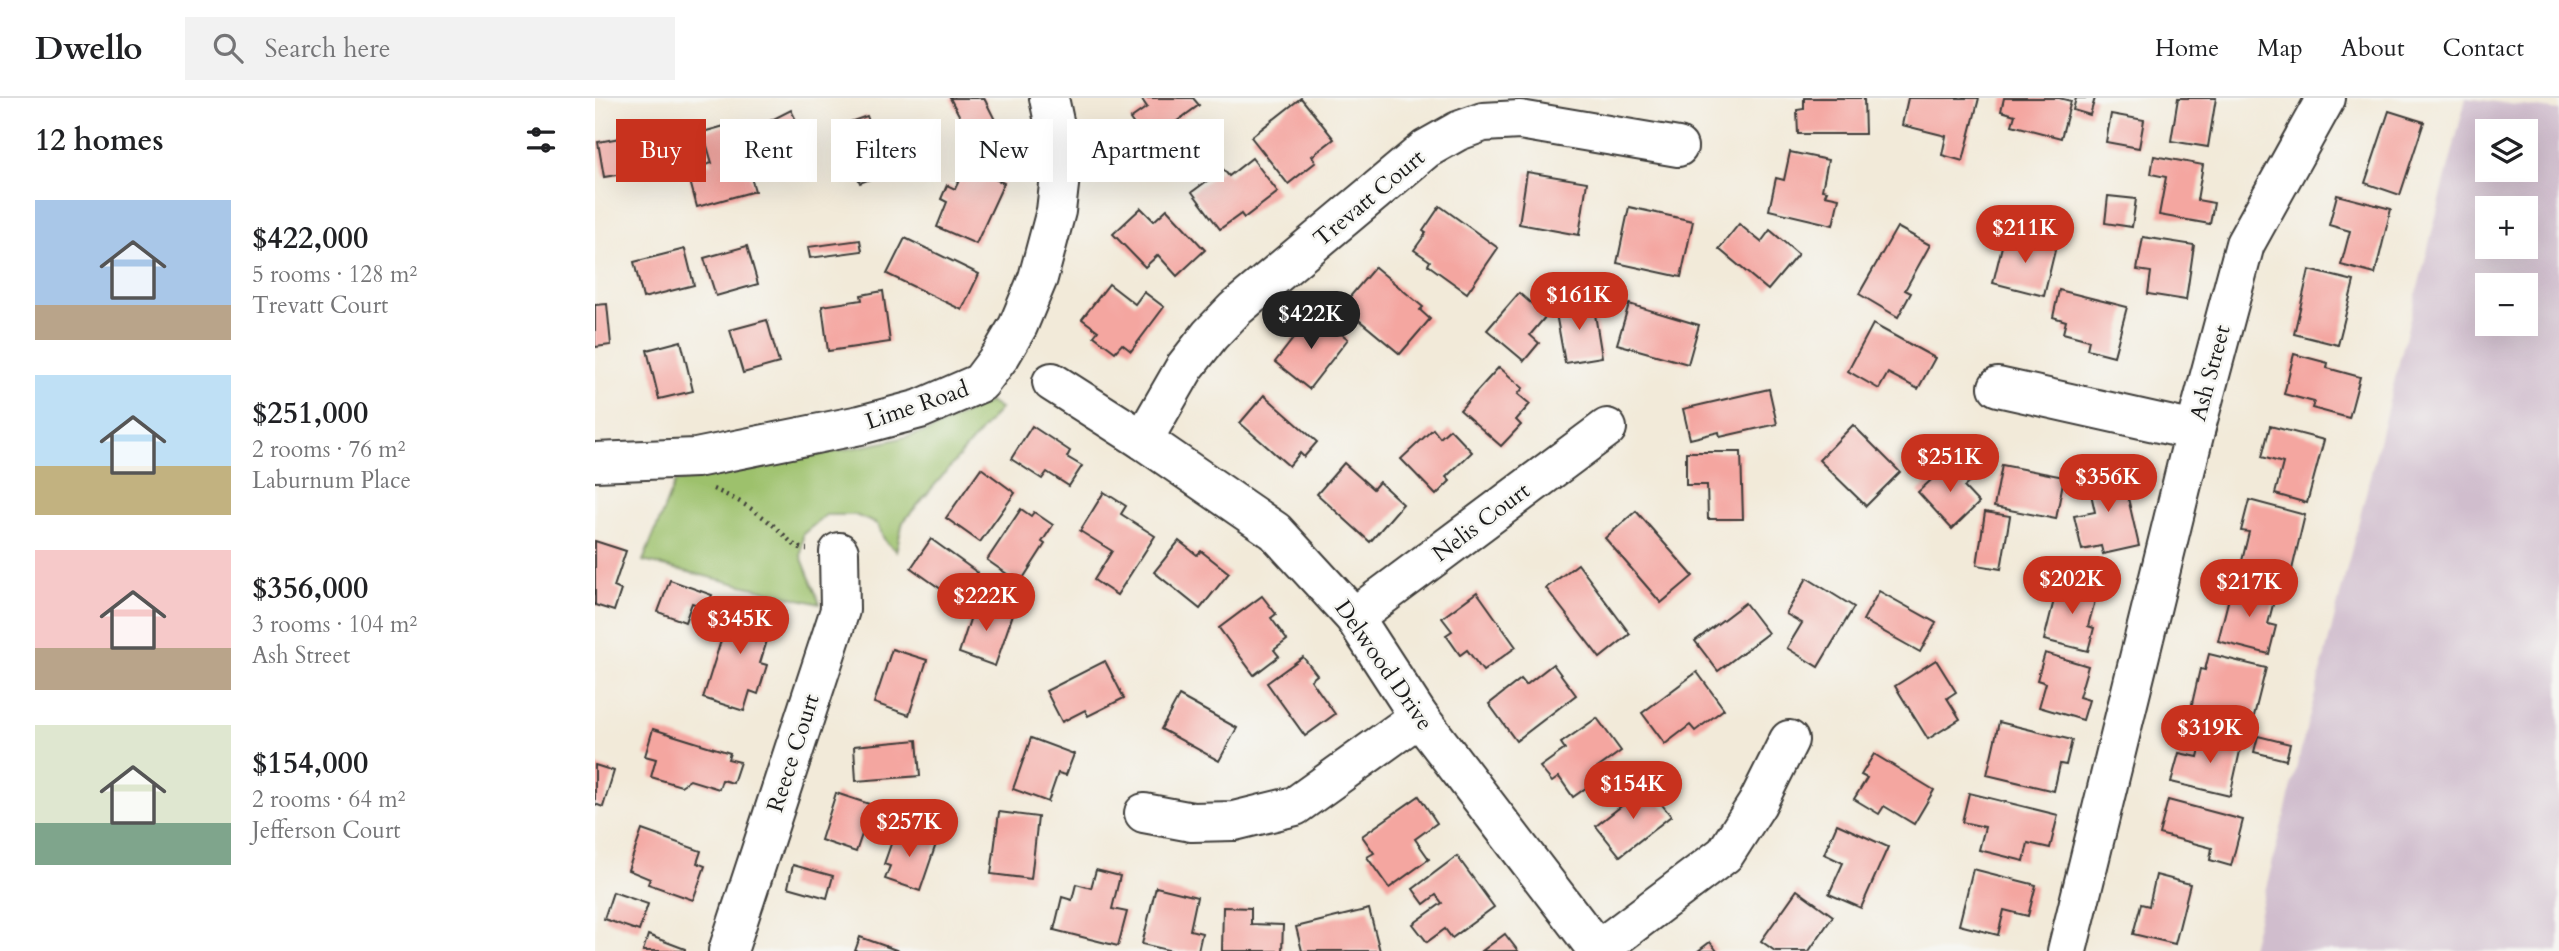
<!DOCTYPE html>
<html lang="en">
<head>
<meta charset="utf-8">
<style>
  body { margin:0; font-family:Cardo,serif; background:#f2f2f2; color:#202124; height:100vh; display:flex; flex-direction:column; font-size:26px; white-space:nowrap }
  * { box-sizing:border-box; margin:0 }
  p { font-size:23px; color:#757577 }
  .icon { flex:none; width:38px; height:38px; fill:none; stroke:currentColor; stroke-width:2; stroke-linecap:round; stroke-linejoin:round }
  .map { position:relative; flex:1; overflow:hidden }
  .sheet { display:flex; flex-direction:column; background:#fff; width:595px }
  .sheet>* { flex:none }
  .guide { position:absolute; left:21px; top:21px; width:665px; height:63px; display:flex; gap:14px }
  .controls { position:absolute; left:1880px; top:21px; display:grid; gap:14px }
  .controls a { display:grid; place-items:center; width:63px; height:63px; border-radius:0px; background:#fff; box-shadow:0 7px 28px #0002; font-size:35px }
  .price { position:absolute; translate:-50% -60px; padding:0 16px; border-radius:24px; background:#c8321e; color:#fff; font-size:23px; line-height:46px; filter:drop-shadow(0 2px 4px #0008) }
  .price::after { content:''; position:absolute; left:50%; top:42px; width:21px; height:16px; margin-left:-10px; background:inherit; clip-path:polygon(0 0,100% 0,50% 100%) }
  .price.selected { background:#222; color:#fff }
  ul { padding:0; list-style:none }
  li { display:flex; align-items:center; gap:21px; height:175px; padding:0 35px }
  li span { display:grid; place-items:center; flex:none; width:196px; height:140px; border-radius:0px; color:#555 }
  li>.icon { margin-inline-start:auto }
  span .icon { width:84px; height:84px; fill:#fffc; stroke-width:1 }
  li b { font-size:30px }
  h2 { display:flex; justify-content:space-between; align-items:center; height:84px; padding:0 35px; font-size:30px }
  .tag { padding:0 24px; border-radius:0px; background:#fff; box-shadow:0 7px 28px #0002; font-size:24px; line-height:63px }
  .tag.selected { background:#c8321e; color:#fff }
  header { display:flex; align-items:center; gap:42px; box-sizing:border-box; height:98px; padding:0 35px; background:#fff; border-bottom:2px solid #e0e0e0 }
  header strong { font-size:33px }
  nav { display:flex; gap:38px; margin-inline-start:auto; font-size:24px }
  .search { width:490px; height:63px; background:#f2f2f2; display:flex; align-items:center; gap:18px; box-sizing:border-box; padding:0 24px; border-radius:0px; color:#757577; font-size:26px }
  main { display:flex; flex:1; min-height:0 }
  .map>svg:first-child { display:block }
</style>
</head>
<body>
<header>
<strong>Dwello</strong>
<div class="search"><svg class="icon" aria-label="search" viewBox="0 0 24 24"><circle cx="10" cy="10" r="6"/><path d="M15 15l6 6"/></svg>Search here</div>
<nav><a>Home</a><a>Map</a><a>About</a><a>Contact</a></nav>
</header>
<main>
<section class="sheet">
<h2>12 homes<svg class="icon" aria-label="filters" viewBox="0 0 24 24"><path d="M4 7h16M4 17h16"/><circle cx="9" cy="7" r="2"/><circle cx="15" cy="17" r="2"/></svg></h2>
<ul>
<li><span style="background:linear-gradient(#a9c7e8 75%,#b9a48a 0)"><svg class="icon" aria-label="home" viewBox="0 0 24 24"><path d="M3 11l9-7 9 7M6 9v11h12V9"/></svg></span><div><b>$422,000</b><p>5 rooms · 128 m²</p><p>Trevatt Court</p></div></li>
<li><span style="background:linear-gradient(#bfe0f5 65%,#c2b280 0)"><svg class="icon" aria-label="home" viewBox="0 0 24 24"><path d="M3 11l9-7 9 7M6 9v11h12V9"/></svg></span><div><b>$251,000</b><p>2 rooms · 76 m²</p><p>Laburnum Place</p></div></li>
<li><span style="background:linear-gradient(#f6c9c9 70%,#b9a48a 0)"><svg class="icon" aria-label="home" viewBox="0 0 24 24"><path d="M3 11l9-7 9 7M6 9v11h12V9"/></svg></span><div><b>$356,000</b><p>3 rooms · 104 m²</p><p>Ash Street</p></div></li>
<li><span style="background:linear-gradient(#dfe7d0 70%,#7fa58c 0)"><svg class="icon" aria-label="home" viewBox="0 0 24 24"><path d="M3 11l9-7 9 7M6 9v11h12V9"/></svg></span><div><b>$154,000</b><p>2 rooms · 64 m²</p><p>Jefferson Court</p></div></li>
</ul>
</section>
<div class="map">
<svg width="1964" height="853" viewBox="0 0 1964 853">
  <rect width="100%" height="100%" fill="#f6f6f2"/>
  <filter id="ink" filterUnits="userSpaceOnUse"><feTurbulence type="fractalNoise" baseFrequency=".0143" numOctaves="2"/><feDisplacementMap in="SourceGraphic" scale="14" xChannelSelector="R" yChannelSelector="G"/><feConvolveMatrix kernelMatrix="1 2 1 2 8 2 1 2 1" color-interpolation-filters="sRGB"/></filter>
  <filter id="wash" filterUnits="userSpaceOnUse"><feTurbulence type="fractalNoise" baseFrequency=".00686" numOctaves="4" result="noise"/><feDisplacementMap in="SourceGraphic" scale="28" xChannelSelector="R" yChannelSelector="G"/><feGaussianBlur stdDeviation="1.57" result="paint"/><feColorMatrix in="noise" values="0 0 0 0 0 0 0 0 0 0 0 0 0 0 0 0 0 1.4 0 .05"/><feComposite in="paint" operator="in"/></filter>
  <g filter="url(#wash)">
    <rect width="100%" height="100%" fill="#f2ead9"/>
    <path fill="#d0bdcd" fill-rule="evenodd" d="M1871 0 1964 13V853H1655ZM1892 33H1930V72H1892ZM1892 110H1930V149H1892ZM1892 187H1930V226H1892Z"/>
    <path fill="#9dc16c" stroke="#5c6e44" stroke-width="2" d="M394 304 405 311 308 424 301 453 290 443 282 426 260 417H231L208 436 206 458 225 506 48 463 80 384 290 344 334 333Z"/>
    <g id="blocks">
      <g fill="#f4a6a0">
        <path d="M355 0H389L401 24 375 38Z"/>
        <path d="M546 0H598L604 7 552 45 535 21 552 9Z"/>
        <path d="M706 0 739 41 717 58 721 64 693 86 656 39Z"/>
        <path d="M1209 0H1269L1270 36H1203L1202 12 1209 11Z"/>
        <path d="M1313 0H1384L1368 63 1347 57 1351 38 1307 27Z"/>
        <path d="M1409 0H1464L1476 3 1466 40 1417 27 1420 17 1406 13Z"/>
        <path d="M1481 0H1500L1495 17 1478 12Z"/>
        <path d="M1583 0H1621L1613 49 1576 43Z"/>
        <path d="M196 12 214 49 182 65 163 29Z"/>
        <path d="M1794 13 1829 24 1805 97 1770 85Z"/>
        <path d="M1516 16 1549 22 1544 50 1511 44Z"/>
        <path d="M272 18 280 38 304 29 317 65 265 85 243 28Z"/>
        <path d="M140 25 160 93 102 109 92 72 117 65 108 34Z"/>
        <path d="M63 33 69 69 9 79 3 44Z"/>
        <path d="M1195 54 1233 62 1227 92 1232 93 1230 97 1244 100 1238 127 1174 112 1181 80 1189 82Z"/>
        <path d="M1559 58 1608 67 1602 102 1619 105 1615 126 1564 117 1571 79 1556 76Z"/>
        <path d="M657 60 683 94 649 120 646 116 625 131 597 94 628 71 634 78Z"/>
        <path d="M371 68 409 85 381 146 342 129 352 104 346 101 352 87 360 91Z"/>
        <path d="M932 74 992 84 984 137 924 126Z"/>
        <path d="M1742 97 1796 111 1780 176 1746 167 1755 133 1734 127Z"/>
        <path d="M1513 98 1541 101 1537 129 1510 125Z"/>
        <path d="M845 108 903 150 872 195 833 167 835 163 819 152 831 135 828 133Z"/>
        <path d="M1034 109 1098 123 1086 179 1022 165Z"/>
        <path d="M546 110 559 123 572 111 610 152 582 178 563 157 550 169 518 136Z"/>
        <path d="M1144 126 1166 144 1175 132 1203 156 1173 192 1124 151Z"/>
        <path d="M1302 129 1335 147 1310 192 1316 195 1303 219 1264 196Z"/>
        <path d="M1410 136 1461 148 1449 198 1398 185Z"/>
        <path d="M1548 139 1599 147 1591 202 1553 196 1556 174 1542 172Z"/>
        <path d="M310 140 384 176 367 212 292 176Z"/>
        <path d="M265 142 267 153 215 160 213 149Z"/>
        <path d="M152 148 163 186 121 198 109 160Z"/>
        <path d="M90 151 99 187 48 200 39 164Z"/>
        <path d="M780 169 828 209 825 212 835 221 805 256 747 208Z"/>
        <path d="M1714 172 1759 183 1743 247 1699 236Z"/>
        <path d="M514 186 540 206 549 194 569 209 536 253 527 246 520 254 499 238 503 233 487 221Z"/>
        <path d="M1464 192 1532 209 1519 258 1492 251 1494 242 1468 235 1471 223 1458 219Z"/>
        <path d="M288 193 295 244 233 253 227 208 267 202 266 197Z"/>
        <path d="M924 195 951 218 935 237 944 245 929 263 892 232Z"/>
        <path d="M998 204 1007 259 970 265 960 210Z"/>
        <path d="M12 206 16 247 0 249V207Z"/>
        <path d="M1034 206 1104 227 1093 266 1022 246Z"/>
        <path d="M719 214 753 241 714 291 680 264Z"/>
        <path d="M172 222 184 265 148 275 135 232Z"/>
        <path d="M1278 226 1340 260 1323 291 1293 275 1284 291 1253 273Z"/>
        <path d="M86 243 98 293 64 301 52 252Z"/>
        <path d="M1699 256 1733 265 1732 270 1765 279 1754 320 1717 310 1719 304 1689 296Z"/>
        <path d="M904 269 928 290 923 296 935 306 921 322 926 327 906 348 865 312Z"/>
        <path d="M1174 291 1182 326 1125 339 1124 334 1095 341 1088 311Z"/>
        <path d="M669 297 722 344 709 359 705 355 694 368 645 325Z"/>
        <path d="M1258 327 1305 374 1271 408 1224 362Z"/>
        <path d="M437 328 475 353 472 359 487 368 474 388 452 374 447 381 416 361Z"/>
        <path d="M1675 328 1729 342 1712 405 1680 396 1688 365 1667 359Z"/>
        <path d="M838 331 845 340 855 331 877 354 851 379 855 383 841 397 806 361Z"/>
        <path d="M1091 354H1146L1148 421H1113L1112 387H1091Z"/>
        <path d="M1359 361 1378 381 1369 389 1384 405 1357 431 1323 394Z"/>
        <path d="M749 365 778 391 784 384 808 406 775 444 722 396Z"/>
        <path d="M1525 365 1544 448 1508 456 1506 448 1487 452 1479 418 1500 414 1494 387 1503 385 1500 370Z"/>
        <path d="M1407 367 1469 379 1461 421 1399 409Z"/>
        <path d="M386 370 420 395 385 444 351 420Z"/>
        <path d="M509 394 531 408 526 416 560 438 522 497 499 482 517 453 485 433Z"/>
        <path d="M1654 402 1710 417 1695 480 1646 467 1654 434 1646 433Z"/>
        <path d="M426 411 436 418 439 414 458 427 447 444 450 446 425 485 392 462Z"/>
        <path d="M1041 413 1098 478 1066 505 1010 440Z"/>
        <path d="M1390 414 1415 418 1406 471 1382 467Z"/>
        <path d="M336 441 383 475 363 503 316 470Z"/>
        <path d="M0 443 31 453 19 489 26 492 19 513 0 507Z"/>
        <path d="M584 443 602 457 606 453 634 475 605 511 559 474Z"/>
        <path d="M983 466 1035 536 1005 560 951 490Z"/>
        <path d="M1212 480 1259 509 1223 569 1192 550 1207 525 1191 516Z"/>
        <path d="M75 482 117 497 112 510 97 505 90 524 63 514Z"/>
        <path d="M1464 482 1503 492 1493 528 1499 530 1493 553 1449 542Z"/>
        <path d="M1638 484 1681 495 1673 526 1681 528 1674 556 1623 543Z"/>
        <path d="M1284 493 1341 525 1325 554 1268 522Z"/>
        <path d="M882 494 921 549 888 573 872 552 865 557 851 537 857 533 847 520Z"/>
        <path d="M667 498 681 516 676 520 692 542 679 552 684 558 659 577 624 530Z"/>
        <path d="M139 501 181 514 165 565 172 567 163 596 155 593 149 613 108 600Z"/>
        <path d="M381 503 418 516 400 568 364 555Z"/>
        <path d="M1150 505 1173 535 1123 573 1100 543Z"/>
        <path d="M297 551 332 562 314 617 279 605Z"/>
        <path d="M1450 555 1493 568 1484 599 1494 602 1488 622 1444 609 1451 585 1442 582Z"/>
        <path d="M1614 556 1671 570 1657 626 1596 610 1605 571 1610 572Z"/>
        <path d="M708 559 722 577 716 582 740 616 710 638 672 585Z"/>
        <path d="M1341 562 1361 594 1352 600 1365 621 1333 641 1300 588Z"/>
        <path d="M510 563 529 600 493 618 490 612 467 624 451 593Z"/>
        <path d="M958 566 981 597 921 643 894 606 926 581 931 587Z"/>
        <path d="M1102 574 1129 611 1100 633 1095 627 1070 646 1047 615Z"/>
        <path d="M584 598 642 630 624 663 566 631Z"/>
        <path d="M1002 620 1026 653 997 674 1002 682 978 699 964 679 957 684 945 669 970 651 966 645Z"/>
        <path d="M1404 624 1477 642 1471 667 1465 666 1459 693 1392 677Z"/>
        <path d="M58 631 135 655 133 661 145 664 138 685 127 682 124 691 95 682 86 688 56 679 61 661 50 658Z"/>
        <path d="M1609 634 1647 644 1635 698 1576 684 1584 655 1603 659Z"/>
        <path d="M1663 638 1695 646 1691 662 1659 654Z"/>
        <path d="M436 640 479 656 471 677 463 675 453 704 418 691Z"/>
        <path d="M322 642 325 678 261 683 259 648Z"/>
        <path d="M1279 656 1339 692 1319 726 1289 708 1284 716 1259 701 1272 680 1266 677Z"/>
        <path d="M0 667 19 673 8 709 0 706Z"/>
        <path d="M1052 688 1076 718 1025 758 1001 728Z"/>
        <path d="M241 695 277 707 261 754 226 742Z"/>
        <path d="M1374 695 1463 717 1455 750 1433 745 1429 763 1384 752 1390 729 1367 724Z"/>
        <path d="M824 698 842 725 820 741 834 761 794 790 772 759 779 755 767 738Z"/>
        <path d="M1573 702 1648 722 1636 768 1615 762 1617 750 1564 736Z"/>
        <path d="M404 714 443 719 436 781 396 776Z"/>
        <path d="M1242 726 1293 749 1266 810 1234 796 1248 765 1229 756Z"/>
        <path d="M302 729 342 743 325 793 290 781 295 768 289 766Z"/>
        <path d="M47 732 106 753 102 765 110 768 98 802 53 786 55 781 33 772Z"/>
        <path d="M862 758 899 809 857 840 850 831 832 844 818 826 847 805 841 797 829 806 818 791Z"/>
        <path d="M198 767 238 778 232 800 193 789Z"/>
        <path d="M1378 771 1441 787 1433 818 1409 812 1403 837 1364 827Z"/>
        <path d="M501 772 525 778 517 811 532 814 523 848 459 832 467 799 477 802 481 786 496 790Z"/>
        <path d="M1561 777 1595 786 1580 846 1538 836 1546 806 1554 808Z"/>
        <path d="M561 789 602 799 595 832 607 835 603 853H577L547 846Z"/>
        <path d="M1202 792 1238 818 1214 853H1180L1166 843Z"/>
        <path d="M18 794 53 806 44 833 9 821Z"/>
        <path d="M628 809 656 810V826L688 827 687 853H627Z"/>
        <path d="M774 811 785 853H707L701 829Z"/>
        <path d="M910 836 923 853H887Z"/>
        <path d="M53 837 90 851V853H48Z"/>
        <path d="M265 839 304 853H260Z"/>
        <path d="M1115 844 1122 853H1103Z"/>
      </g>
    </g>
  </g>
  <g filter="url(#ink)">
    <use href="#blocks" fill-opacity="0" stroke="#3c3b38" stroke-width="2"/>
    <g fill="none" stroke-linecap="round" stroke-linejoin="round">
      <defs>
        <g id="minor">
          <path d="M457 284 548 342 680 433 759 519 824 619 1003 853"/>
          <path d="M1403 289 1600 333"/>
          <path d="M548 342 590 269 615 237 640 211 831 51 863 33 888 24 925 22 1083 49"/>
          <path d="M0 364 101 360 265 327 325 311 385 285 406 257 423 228 443 180 461 113 467 61 454 0"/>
          <path d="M759 519 1012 330"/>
          <path d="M549 715 597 724 639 723 700 708 824 619"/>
          <path d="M1003 852 1130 756 1162 706 1194 642"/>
          <path d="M133 853 245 512 244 454"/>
          <path d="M1472 853 1600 333 1650 146 1731 0"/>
        </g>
      </defs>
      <use href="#minor" stroke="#3c3b38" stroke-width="42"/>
      <path stroke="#3c3b38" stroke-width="4.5" stroke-dasharray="2 5" stroke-linecap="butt" d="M118 391C145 402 167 416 189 437 196 444 201 451 212 451"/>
      <use href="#minor" stroke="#fff" stroke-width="38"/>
    </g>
  </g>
  <g text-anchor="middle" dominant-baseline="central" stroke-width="5" stroke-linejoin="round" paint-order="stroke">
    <g font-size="23" fill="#1c1c1c" stroke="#f6f6f2">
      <text transform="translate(774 100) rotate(-40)">Trevatt Court</text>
      <text transform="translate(1615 275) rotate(-75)">Ash Street</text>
      <text transform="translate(322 307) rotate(-19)">Lime Road</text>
      <text transform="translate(886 424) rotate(-37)">Nelis Court</text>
      <text transform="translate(789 567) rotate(55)">Delwood Drive</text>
      <text transform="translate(198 655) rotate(-72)">Reece Court</text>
    </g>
  </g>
</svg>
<div class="controls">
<a><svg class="icon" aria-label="layers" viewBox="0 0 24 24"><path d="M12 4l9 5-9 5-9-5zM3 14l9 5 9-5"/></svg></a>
<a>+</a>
<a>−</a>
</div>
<b class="price" style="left:1430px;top:167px">$211K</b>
<b class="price" style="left:984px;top:234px">$161K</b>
<b class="price selected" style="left:716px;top:253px">$422K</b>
<b class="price" style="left:1355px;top:396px">$251K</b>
<b class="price" style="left:1513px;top:416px">$356K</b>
<b class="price" style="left:1477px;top:518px">$202K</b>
<b class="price" style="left:1654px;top:521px">$217K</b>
<b class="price" style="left:391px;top:535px">$222K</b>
<b class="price" style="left:145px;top:558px">$345K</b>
<b class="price" style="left:1615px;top:667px">$319K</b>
<b class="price" style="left:1038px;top:723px">$154K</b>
<b class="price" style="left:314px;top:761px">$257K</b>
<div class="guide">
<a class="tag selected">Buy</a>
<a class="tag">Rent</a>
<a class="tag">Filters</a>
<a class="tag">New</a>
<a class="tag">Apartment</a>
</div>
</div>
</main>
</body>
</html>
